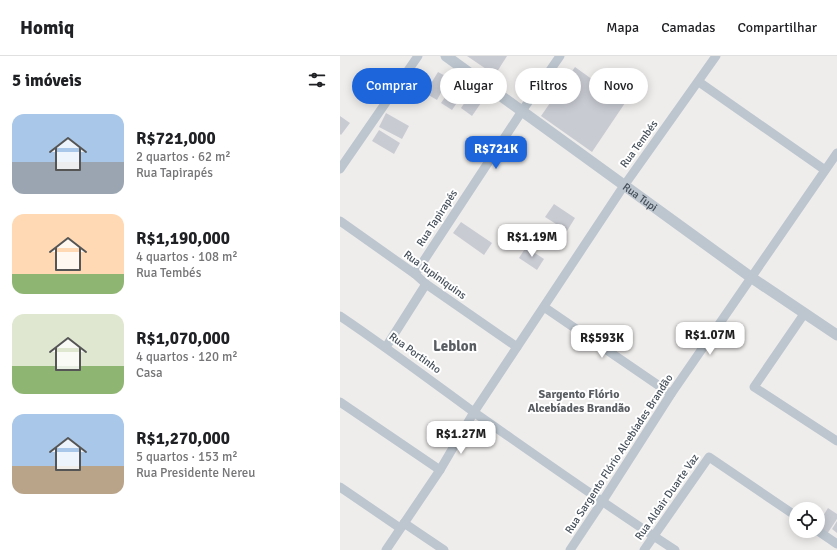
<!DOCTYPE html>
<html lang="pt">
<head>
<meta charset="utf-8">
<style>
  body { margin:0; font-family:Signika,sans-serif; background:#f2f2f2; color:#202124; height:100vh; display:flex; flex-direction:column; font-size:15px; white-space:nowrap }
  * { box-sizing:border-box; margin:0 }
  p { font-size:13px; color:#757577 }
  .icon { flex:none; width:22px; height:22px; fill:none; stroke:currentColor; stroke-width:2; stroke-linecap:round; stroke-linejoin:round }
  .map { position:relative; flex:1; overflow:hidden }
  .panel { display:flex; flex-direction:column; background:#fff; width:340px }
  .panel>* { flex:none }
  .banner { position:absolute; left:12px; top:12px; width:380px; height:36px; display:flex; gap:8px }
  .fabs { position:absolute; left:449px; top:446px; display:grid; gap:8px }
  .fabs a { display:grid; place-items:center; width:36px; height:36px; border-radius:50%; background:#fff; box-shadow:0 2px 10px #0003; font-size:20px }
  .price { position:absolute; translate:-50% -34px; padding:0 9px; border-radius:8px; background:#fff; color:#222; font-size:13px; line-height:26px; filter:drop-shadow(0 1px 2px #0008) }
  .price::after { content:''; position:absolute; left:50%; top:24px; width:12px; height:9px; margin-left:-6px; background:inherit; clip-path:polygon(0 0,100% 0,50% 100%) }
  .price.active { background:#1c65da; color:#fff }
  ul { padding:0; list-style:none }
  li { display:flex; align-items:center; gap:12px; height:100px; padding:0 12px }
  li span { display:grid; place-items:center; flex:none; width:112px; height:80px; border-radius:12px; color:#555 }
  li>.icon { margin-inline-start:auto }
  span .icon { width:48px; height:48px; fill:#fffc; stroke-width:1 }
  li b { font-size:17px }
  h2 { display:flex; justify-content:space-between; align-items:center; height:48px; padding:0 12px; font-size:17px }
  .tag { padding:0 14px; border-radius:18px; background:#fff; box-shadow:0 2px 10px #0003; font-size:14px; line-height:36px }
  .tag.active { background:#1c65da; color:#fff }
  header { display:flex; align-items:center; gap:24px; box-sizing:border-box; height:56px; padding:0 20px; background:#fff; border-bottom:1px solid #e0e0e0 }
  header strong { font-size:19px }
  nav { display:flex; gap:22px; margin-inline-start:auto; font-size:14px }
  main { display:flex; flex:1; min-height:0 }
  .map>svg:first-child { display:block }
</style>
</head>
<body>
<header>
<strong>Homiq</strong>
<nav><a>Mapa</a><a>Camadas</a><a>Compartilhar</a></nav>
</header>
<main>
<section class="panel">
<h2>5 imóveis<svg class="icon" aria-label="filters" viewBox="0 0 24 24"><path d="M4 7h16M4 17h16"/><circle cx="9" cy="7" r="2"/><circle cx="15" cy="17" r="2"/></svg></h2>
<ul>
<li><span style="background:linear-gradient(#a9c7e8 60%,#9aa5b1 0)"><svg class="icon" aria-label="home" viewBox="0 0 24 24"><path d="M3 11l9-7 9 7M6 9v11h12V9"/></svg></span><div><b>R$721,000</b><p>2 quartos · 62 m²</p><p>Rua Tapirapés</p></div></li>
<li><span style="background:linear-gradient(#ffd9b3 75%,#8fb573 0)"><svg class="icon" aria-label="home" viewBox="0 0 24 24"><path d="M3 11l9-7 9 7M6 9v11h12V9"/></svg></span><div><b>R$1,190,000</b><p>4 quartos · 108 m²</p><p>Rua Tembés</p></div></li>
<li><span style="background:linear-gradient(#dfe7d0 65%,#8fb573 0)"><svg class="icon" aria-label="home" viewBox="0 0 24 24"><path d="M3 11l9-7 9 7M6 9v11h12V9"/></svg></span><div><b>R$1,070,000</b><p>4 quartos · 120 m²</p><p>Casa</p></div></li>
<li><span style="background:linear-gradient(#a9c7e8 65%,#b9a48a 0)"><svg class="icon" aria-label="home" viewBox="0 0 24 24"><path d="M3 11l9-7 9 7M6 9v11h12V9"/></svg></span><div><b>R$1,270,000</b><p>5 quartos · 153 m²</p><p>Rua Presidente Nereu</p></div></li>
</ul>
</section>
<div class="map">
<svg width="497" height="494" viewBox="0 0 497 494">
  <rect width="100%" height="100%" fill="#efedec"/>
  <g fill="#c9cbd3">
    <path d="M127 0H167L155 19Z"/>
    <path d="M235 11 285 47 252 96 201 60Z"/>
    <path d="M98 16 109 22 97 44 85 37Z"/>
    <path d="M112 31 123 38 112 54 101 47Z"/>
    <path d="M132 36 143 44 132 60 121 52Z"/>
    <path d="M46 57 69 70 62 83 39 71Z"/>
    <path d="M0 60 10 67 1 79 0 78Z"/>
    <path d="M39 74 60 87 54 98 32 85Z"/>
    <path d="M214 148 235 162 227 175 205 161Z"/>
    <path d="M121 166 152 187 144 199 113 177Z"/>
    <path d="M186 191 204 203 197 214 179 202Z"/>
    <path d="M488 452 497 458V463L487 478 478 472V468Z"/>
    <path d="M497 465V477L492 473Z"/>
  </g>
  <g fill="none" stroke-linecap="round" stroke-linejoin="round">
    <g stroke="#bdc6cf" stroke-width="9">
      <path d="M359 26 485 114"/>
      <path d="M0 113 78 0"/>
      <path d="M0 165 75 218 86 228 177 291"/>
      <path d="M75 218 182 55 220 0"/>
      <path d="M204 251 331 338"/>
      <path d="M464 258 414 331 497 385"/>
      <path d="M0 260C46 291 90 324 135 357 201 403 267 450 335 494"/>
      <path d="M46 291 86 228"/>
      <path d="M0 346 100 414"/>
      <path d="M0 431 60 472"/>
      <path d="M64 467 104 494"/>
      <path d="M478 475 497 488"/>
      <path d="M46 494 100 414 134 356 281 134 376 0"/>
      <path d="M230 494 262 446 331 338 497 97"/>
      <path d="M304 494 369 401 456 460"/>
    </g>
    <path stroke="#bdc6cf" stroke-width="11" id="s1" d="M106 0 412 222 497 279"/>
  </g>
  <g text-anchor="middle" dominant-baseline="central" stroke-width="4" stroke-linejoin="round" paint-order="stroke">
    <g font-size="11" fill="#454f5a" stroke="#fff">
      <text transform="translate(299 88) rotate(-54)">Rua Tembés</text>
      <text stroke="none"><textPath href="#s1" startOffset="240">Rua Tupi</textPath></text>
      <text transform="translate(97 162) rotate(-57)">Rua Tapirapés</text>
      <text transform="translate(95 219) rotate(36)">Rua Tupiniquins</text>
      <text transform="translate(75 297) rotate(36)">Rua Portinho</text>
      <text transform="translate(279 398) rotate(-57)">Rua Sargento Flório Alcebíades Brandão</text>
      <text transform="translate(327 441) rotate(-55)">Rua Aldair Duarte Vaz</text>
    </g>
    <g font-size="12" font-weight="bold" fill="#595d61" stroke="#fff">
      <text x="239" y="338">Sargento Flório<tspan x="239" dy="14">Alcebíades Brandão</tspan></text>
    </g>
    <g font-size="15" font-weight="bold" fill="#595d61" stroke="#fff">
      <text x="115" y="290">Leblon</text>
    </g>
  </g>
</svg>
<div class="fabs">
<a><svg class="icon" aria-label="locate" viewBox="0 0 24 24"><circle cx="12" cy="12" r="6"/><path d="M12 2v4M12 18v4M2 12h4M18 12h4"/></svg></a>
</div>
<b class="price active" style="left:156px;top:114px">R$721K</b>
<b class="price" style="left:192px;top:202px">R$1.19M</b>
<b class="price" style="left:370px;top:300px">R$1.07M</b>
<b class="price" style="left:262px;top:303px">R$593K</b>
<b class="price" style="left:121px;top:399px">R$1.27M</b>
<div class="banner">
<a class="tag active">Comprar</a>
<a class="tag">Alugar</a>
<a class="tag">Filtros</a>
<a class="tag">Novo</a>
</div>
</div>
</main>
</body>
</html>
